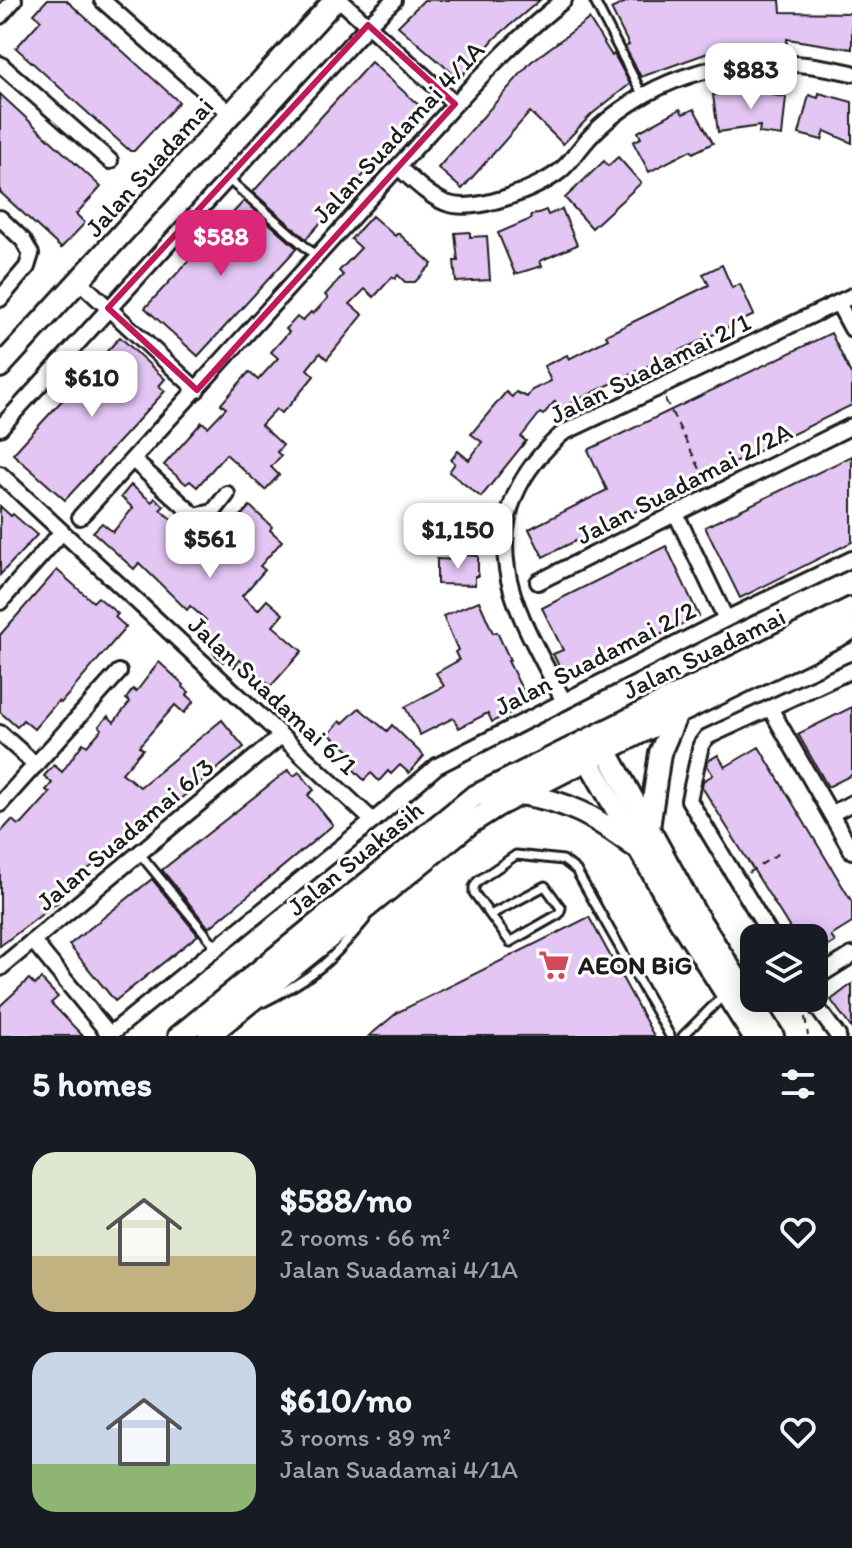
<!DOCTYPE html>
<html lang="en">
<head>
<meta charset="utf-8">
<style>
  body { margin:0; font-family:Itim,sans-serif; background:#20242c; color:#f1f3f6; height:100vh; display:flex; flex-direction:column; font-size:30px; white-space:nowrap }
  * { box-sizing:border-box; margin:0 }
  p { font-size:26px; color:#9ea1a6 }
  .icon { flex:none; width:44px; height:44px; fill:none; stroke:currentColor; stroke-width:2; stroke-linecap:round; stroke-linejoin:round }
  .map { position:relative; height:1036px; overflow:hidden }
  .sheet { display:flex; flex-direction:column; background:#171b24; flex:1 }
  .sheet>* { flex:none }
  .buttons { position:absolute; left:740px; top:924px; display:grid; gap:16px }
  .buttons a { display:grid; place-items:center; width:88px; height:88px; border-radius:16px; background:#171b24; box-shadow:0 4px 20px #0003; font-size:40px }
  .price { position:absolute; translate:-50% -68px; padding:0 18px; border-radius:16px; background:#fff; color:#222; font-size:26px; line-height:52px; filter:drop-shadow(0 2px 4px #0008) }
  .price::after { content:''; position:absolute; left:50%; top:48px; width:24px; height:18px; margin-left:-12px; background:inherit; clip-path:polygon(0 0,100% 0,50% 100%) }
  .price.current { background:#db2777; color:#fff }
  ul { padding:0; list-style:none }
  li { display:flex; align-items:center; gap:24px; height:200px; padding:0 32px }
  li span { display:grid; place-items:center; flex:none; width:224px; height:160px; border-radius:24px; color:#555 }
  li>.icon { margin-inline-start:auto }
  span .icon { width:96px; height:96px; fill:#fffc; stroke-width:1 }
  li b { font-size:34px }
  h2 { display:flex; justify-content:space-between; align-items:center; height:96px; padding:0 32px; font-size:34px }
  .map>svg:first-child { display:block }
</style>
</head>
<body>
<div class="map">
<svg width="852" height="1036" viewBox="0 0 852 1036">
  <rect width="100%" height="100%" fill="#fff"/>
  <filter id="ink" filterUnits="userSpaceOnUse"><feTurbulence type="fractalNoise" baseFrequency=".0125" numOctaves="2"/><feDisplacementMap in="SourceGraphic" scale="16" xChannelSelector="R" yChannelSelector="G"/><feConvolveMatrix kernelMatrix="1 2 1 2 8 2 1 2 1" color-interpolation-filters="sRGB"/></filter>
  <g filter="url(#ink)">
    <g fill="#e3c6f4" stroke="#1c1c1c" stroke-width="2">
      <path d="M47 0H66L179 102 134 151H130L16 48 41 20 34 14Z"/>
      <path d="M424 0H540L495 38 459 79 398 26Z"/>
      <path d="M630 0H780L781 12 852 13V49L787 39V44H744L705 54 641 77 625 47 629 45 611 9Z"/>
      <path d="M589 19 612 56 614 54 630 84 592 114 563 144 530 112 462 189 438 168 531 62Z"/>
      <path d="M371 62 423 109 306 239 253 192Z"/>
      <path d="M756 88 773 90 772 95 786 97 782 136 759 133 760 126 718 132 713 95 756 90Z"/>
      <path d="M819 93 852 102V143L825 131 822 140 799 134 809 95 818 98Z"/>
      <path d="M0 94 101 187 76 214 85 223 61 248 0 192Z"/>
      <path d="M680 109 683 114 694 109 713 143 693 153 691 150 649 172 633 142 641 138 638 132Z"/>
      <path d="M618 157 641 183 592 228 565 198 604 161 608 166Z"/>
      <path d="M244 201 297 248 198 356 145 308Z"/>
      <path d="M562 209 577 245 540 261 542 266 515 274 498 233 531 219 530 216 546 210 548 215Z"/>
      <path d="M372 216 395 236 398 233 432 264 415 282H405L398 275 395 279 392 277 374 297 365 289 350 304 363 315 327 359 320 353 307 369 314 376 288 407 281 413 276 409 261 425 283 445 277 452 281 456 271 467 279 475 265 490 226 454 197 487 190 481 186 484 164 465 202 422 208 427 226 408 221 404 249 372 258 380 278 358 271 352 289 332 286 329 297 317 302 321 311 312 313 314 328 298 325 295 343 275 339 271 361 248 351 239Z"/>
      <path d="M470 232V237L487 236 490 280 456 282 454 261H458L455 233Z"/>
      <path d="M722 265 732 288 740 284 754 315 559 409 555 401 543 415 540 413 521 437 526 441 481 497 449 472 455 463 451 460 458 451 469 460 482 442 471 434 506 392 512 397 516 392 527 397 532 390 551 381 544 366 567 355 569 359 608 339 606 335 709 285 703 274Z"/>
      <path d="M831 333 852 376V405L543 557 529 529 607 490 588 450Z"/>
      <path d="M120 337 165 379 159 386 165 391 65 500 13 454Z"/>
      <path d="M852 456V542L740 598 705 527Z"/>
      <path d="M131 485 152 502 155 498 164 506 160 510 175 522 173 525 205 555 250 506 272 527 270 530 282 541 260 566 265 570 242 596 258 610 267 600 283 614 273 626 302 651 271 686 240 660 234 667 225 659 223 662 213 653 222 643 202 626 206 620 190 606 187 610 139 563 134 569 93 532 102 523 113 532 133 508 121 497Z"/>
      <path d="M0 506 11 516 13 514 37 535 0 575Z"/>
      <rect x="448" y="510" width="29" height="24"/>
      <path d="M666 546 699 616 576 676 572 668 562 672 553 654 563 650 542 608Z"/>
      <path d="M461 555 478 556V576H475V585L437 584V559L461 560Z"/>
      <path d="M57 570 93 602 98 597 118 614 115 617 126 627 61 703 58 701 34 729 23 720 17 727 0 712V635Z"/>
      <path d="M479 601 493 633 497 632 510 660 508 661 524 693 513 699 518 709 492 722 488 713 459 728 453 718 420 735 405 707 444 686 436 673 459 660 455 652 458 650 443 616Z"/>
      <path d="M159 662 184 685 183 687 189 692 187 695 194 701 184 713 175 705 139 746 143 749 122 773 140 787 222 720 244 747 142 830 98 861 54 897 58 902 0 946V833L12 820 18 825 22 824 50 793 46 790 52 783 44 776 54 765 62 772 83 743 87 746 102 729 99 726 108 716 114 722 130 702 126 699 133 689 136 692Z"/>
      <path d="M852 707V775L828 787 798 734Z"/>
      <path d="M359 708 387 731 392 725 424 756 409 773 400 765 391 774 388 771 379 781 371 773 364 780 353 769 361 760 329 734 340 721 343 723Z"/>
      <path d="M759 747 852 902V923L831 936 835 942 814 955V938H796L702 787 703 781 713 775 707 766 708 761 718 755 725 767Z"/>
      <path d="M288 770 294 776 299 772 314 790 308 795 333 825 209 928 162 870Z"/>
      <path d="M152 879 198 935 115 1001 69 945Z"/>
      <path d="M589 917 654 1036H369L398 1012Z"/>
      <path d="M29 979 35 985 41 979 58 997 51 1003 83 1036H0V1006Z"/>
      <path d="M852 984V1029L831 1000Z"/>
    </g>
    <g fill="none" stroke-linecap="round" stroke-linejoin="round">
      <defs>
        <g id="lane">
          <path d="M594 0 643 96"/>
          <path d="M227 178 316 256"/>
          <path d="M140 854 217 948"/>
          <path d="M492 914 545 886 561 908 559 914 510 942 474 893V887L478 881 516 855 563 860 576 870 670 1036"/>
          <path d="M264 1002C315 976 329 963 365 920"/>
          <path d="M683 1036 724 995"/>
        </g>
        <g id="street">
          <path d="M102 0 232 115"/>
          <path d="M340 0 455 104"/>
          <path d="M0 16 14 0"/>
          <path d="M0 64 110 161"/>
          <path d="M398 167C412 179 428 196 446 203 475 214 537 189 560 171 571 162 579 149 588 139 604 121 625 106 646 94 710 59 782 56 852 73"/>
          <path d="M0 218 23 240 31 254 27 267 0 299"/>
          <path d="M79 281 197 390"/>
          <path d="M838 303 852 329"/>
          <path d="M0 428 368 25 394 0"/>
          <path d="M133 460 195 516 213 512 227 494"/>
          <path d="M0 474 373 821"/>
          <path d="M676 514 726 619"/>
          <path d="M80 517 455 104C489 67 524 31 564 0"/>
          <path d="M538 582 852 426"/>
          <path d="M0 602 62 532"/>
          <path d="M563 700C544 661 513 612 507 569 498 512 521 469 563 433L852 296"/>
          <path d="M770 708 852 851"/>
          <path d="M0 733 36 765"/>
          <path d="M0 804 119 672"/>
          <path d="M831 814 852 803"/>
          <path d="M772 938 689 800 701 745 707 737 852 670"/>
          <path d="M33 941 110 1035"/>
          <path d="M0 968 281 736"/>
          <path d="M814 979 852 955"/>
          <path d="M810 998 838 1036"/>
          <path d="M108 1036 373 821 437 766 726 619 852 559"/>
        </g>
        <g id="secondary">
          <path d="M0 367 335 0"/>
          <path d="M600 739 695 913 773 1036"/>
          <path d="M581 748 680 921 753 1036"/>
          <path d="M520 794C570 802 595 817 634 846"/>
          <path d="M649 828 660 753 677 714"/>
          <path d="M179 1036 473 797 852 608"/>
          <path d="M208 1036 472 822 497 806 677 714 852 629"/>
        </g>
      </defs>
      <use href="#lane" stroke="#1c1c1c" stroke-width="13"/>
      <use href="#street" stroke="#1c1c1c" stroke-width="20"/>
      <use href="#secondary" stroke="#1c1c1c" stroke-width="26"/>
      <g stroke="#1c1c1c" stroke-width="2" stroke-dasharray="8 6" stroke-linecap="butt">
        <path d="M665 399 707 483"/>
        <path d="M748 873 779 853"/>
        <path d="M805 1017 808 1036"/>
      </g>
      <use href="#lane" stroke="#fff" stroke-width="7"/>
      <use href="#street" stroke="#fff" stroke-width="14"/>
      <use href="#secondary" stroke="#fff" stroke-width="20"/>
    </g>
  </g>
  <path fill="none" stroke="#c2185b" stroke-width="6" stroke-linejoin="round" d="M368 25 455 104 197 390 108 308Z"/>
  <defs>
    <symbol id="supermarket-bare" viewBox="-9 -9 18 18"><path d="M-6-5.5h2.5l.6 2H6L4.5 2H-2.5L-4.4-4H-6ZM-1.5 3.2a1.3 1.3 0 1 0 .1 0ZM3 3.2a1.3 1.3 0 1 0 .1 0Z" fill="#d1495b" stroke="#fff" stroke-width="2.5" paint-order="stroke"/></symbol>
  </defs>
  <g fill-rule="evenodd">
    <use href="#supermarket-bare" x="532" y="943" width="44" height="44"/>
  </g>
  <g text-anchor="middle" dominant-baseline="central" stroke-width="6" stroke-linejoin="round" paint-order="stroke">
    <g font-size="26" fill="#1c1c1c" stroke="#fff">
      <text transform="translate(398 132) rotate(-47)">Jalan Suadamai 4/1A</text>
      <text transform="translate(149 167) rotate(-48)">Jalan Suadamai</text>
      <text transform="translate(650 368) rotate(-26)">Jalan Suadamai 2/1</text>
      <text transform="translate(684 483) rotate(-27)">Jalan Suadamai 2/2A</text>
      <text transform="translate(704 653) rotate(-26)">Jalan Suadamai</text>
      <text transform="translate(595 658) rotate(-27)">Jalan Suadamai 2/2</text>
      <text transform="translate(273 695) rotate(43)">Jalan Suadamai 6/1</text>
      <text transform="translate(125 834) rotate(-40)">Jalan Suadamai 6/3</text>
      <text transform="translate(355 858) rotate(-39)">Jalan Suakasih</text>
    </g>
    <g font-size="26" font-weight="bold" fill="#1c1c1c" stroke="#fff" text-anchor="start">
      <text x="578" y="965">AEON BiG</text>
    </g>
  </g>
</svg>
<div class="buttons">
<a><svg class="icon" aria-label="layers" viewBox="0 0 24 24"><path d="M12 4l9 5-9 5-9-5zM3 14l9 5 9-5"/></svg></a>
</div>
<b class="price" style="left:751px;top:111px">$883</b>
<b class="price current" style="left:221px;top:278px">$588</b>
<b class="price" style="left:92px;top:419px">$610</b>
<b class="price" style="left:458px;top:571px">$1,150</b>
<b class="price" style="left:210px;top:580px">$561</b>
</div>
<section class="sheet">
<h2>5 homes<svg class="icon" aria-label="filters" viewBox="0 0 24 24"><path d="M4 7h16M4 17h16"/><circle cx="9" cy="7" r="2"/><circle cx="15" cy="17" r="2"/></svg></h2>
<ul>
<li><span style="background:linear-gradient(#dfe7d0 65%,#c2b280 0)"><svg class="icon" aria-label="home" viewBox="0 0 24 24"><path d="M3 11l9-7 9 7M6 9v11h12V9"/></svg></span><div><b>$588/mo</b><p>2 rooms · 66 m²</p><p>Jalan Suadamai 4/1A</p></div><svg class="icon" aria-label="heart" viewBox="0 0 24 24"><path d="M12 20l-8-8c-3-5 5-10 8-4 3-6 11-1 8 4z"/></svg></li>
<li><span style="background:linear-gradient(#c9d6e8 70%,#8fb573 0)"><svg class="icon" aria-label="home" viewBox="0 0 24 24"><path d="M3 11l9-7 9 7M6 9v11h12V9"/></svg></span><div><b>$610/mo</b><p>3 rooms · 89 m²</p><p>Jalan Suadamai 4/1A</p></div><svg class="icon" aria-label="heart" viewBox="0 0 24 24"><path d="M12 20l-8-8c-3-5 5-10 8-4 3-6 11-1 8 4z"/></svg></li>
</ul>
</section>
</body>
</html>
